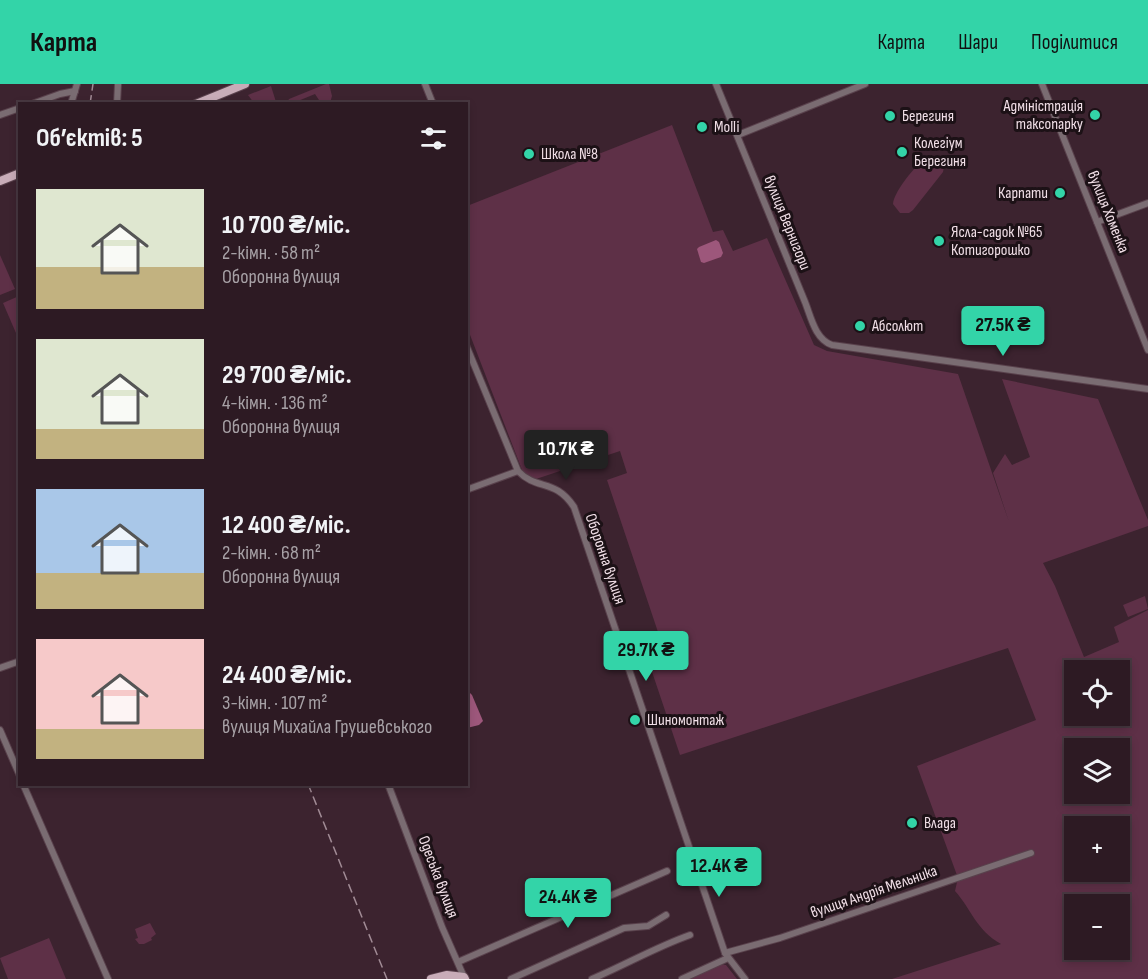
<!DOCTYPE html>
<html lang="uk">
<head>
<meta charset="utf-8">
<style>
  body { margin:0; font-family:"Sofia Sans Condensed",sans-serif; background:#392730; color:#f1f3f6; height:100vh; display:flex; flex-direction:column; font-size:22px; white-space:nowrap }
  * { box-sizing:border-box; margin:0 }
  p { font-size:20px; color:#a7a1a6 }
  .icon { flex:none; width:33px; height:33px; fill:none; stroke:currentColor; stroke-width:2; stroke-linecap:round; stroke-linejoin:round }
  .map { position:relative; flex:1; overflow:hidden }
  .side { position:absolute; left:18px; top:18px; width:450px; height:684px; display:flex; flex-direction:column; background:#2d1a23; border-radius:0px; box-shadow:0 3px 9px #0003,0 0 0 2px #483841 }
  .side>* { flex:none }
  .fabs { position:absolute; left:1064px; top:576px; display:grid; gap:12px }
  .fabs a { display:grid; place-items:center; width:66px; height:66px; border-radius:0px; background:#2d1a23; box-shadow:0 3px 9px #0003,0 0 0 2px #483841; font-size:30px }
  .price { position:absolute; translate:-50% -51px; padding:0 14px; border-radius:6px; background:#33d4a8; color:#111; font-size:20px; line-height:39px; filter:drop-shadow(0 2px 3px #0008) }
  .price::after { content:''; position:absolute; left:50%; top:36px; width:18px; height:14px; margin-left:-9px; background:inherit; clip-path:polygon(0 0,100% 0,50% 100%) }
  .price.active { background:#222; color:#fff }
  ul { padding:0; list-style:none }
  li { display:flex; align-items:center; gap:18px; height:150px; padding:0 18px }
  li span { display:grid; place-items:center; flex:none; width:168px; height:120px; border-radius:0px; color:#555 }
  li>.icon { margin-inline-start:auto }
  span .icon { width:72px; height:72px; fill:#fffc; stroke-width:1 }
  li b { font-size:26px }
  h2 { display:flex; justify-content:space-between; align-items:center; height:72px; padding:0 18px; font-size:26px }
  header { display:flex; align-items:center; gap:36px; box-sizing:border-box; height:84px; padding:0 30px; background:#33d4a8; color:#111 }
  header strong { font-size:28px }
  nav { display:flex; gap:33px; margin-inline-start:auto; font-size:21px }
  .map>svg:first-child { display:block }
</style>
</head>
<body>
<header>
<strong>Карта</strong>
<nav><a>Карта</a><a>Шари</a><a>Поділитися</a></nav>
</header>
<div class="map">
<svg width="1148" height="895" viewBox="0 0 1148 895">
  <rect width="100%" height="100%" fill="#3c232f"/>
  <g fill="#5e3047" fill-rule="evenodd">
    <path d="M326 0H329L332 12 330 19H321L315 10 293 19H287L289 15Z"/>
    <path d="M271 2 276 18 271 19H254L248 11Z"/>
    <path d="M672 41 713 148 723 146 733 167 767 154 814 261 827 267 958 290 1009 438 993 389 1005 370 1012 381 1030 373 1002 295 1098 315 1148 436V442L1043 479 1055 502 1084 573 1119 558 1114 543 1148 526V895H892L1001 860C976 846 972 826 955 807L958 794 917 682 1036 636 1008 564 680 671 647 573 662 560 607 396 627 389 620 367 533 396 524 391 467 243V122ZM1074 586H1119V632H1074ZM1074 664H1119V710H1074ZM1074 742H1119V788H1074ZM1074 820H1119V866H1074Z"/>
    <path d="M932 71 942 75 944 83 943 88 913 126 909 129H900L893 120C893 108 921 73 932 71Z"/>
    <path d="M0 171 15 205 0 211Z"/>
    <path d="M19 212V256L3 219Z"/>
    <path d="M1145 512 1148 525 1128 533 1123 521Z"/>
    <path d="M150 839 156 850 151 854 152 856 144 860H139L135 855 138 854 135 845Z"/>
    <path d="M49 854 66 895H8L0 874Z"/>
    <path d="M720 880 726 881 737 895H686Z"/>
  </g>
  <g fill="#9d577b">
    <path d="M716 156 719 158 723 169 721 173 704 179 701 178 697 165 699 163Z"/>
    <path d="M466 605 472 611 483 637 479 641 467 644Z"/>
  </g>
  <g fill="none" stroke-linecap="round" stroke-linejoin="round">
    <defs>
      <g id="minor">
        <path d="M425 0 433 20"/>
        <path d="M716 0 805 218C811 233 815 255 832 261L1148 305"/>
        <path d="M1042 0 1148 266"/>
        <path d="M32 20 60 10 75 7"/>
        <path d="M71 20 77 0"/>
        <path d="M117 20 118 0"/>
        <path d="M0 31 20 24"/>
        <path d="M738 51 865 0"/>
        <path d="M1097 138 1148 119"/>
        <path d="M466 261 518 387C537 407 555 394 574 423L725 869 745 895"/>
        <path d="M466 406 518 387"/>
        <path d="M0 584 20 577"/>
        <path d="M0 646 20 692"/>
        <path d="M23 700 108 895"/>
        <path d="M388 700 442 843 464 893"/>
        <path d="M725 869 780 854 1031 769"/>
        <path d="M458 878 667 787"/>
        <path d="M511 895 624 844 648 842 666 831"/>
        <path d="M592 895C625 881 656 863 690 851"/>
        <path d="M682 895 728 874"/>
      </g>
      <g id="major">
        <path d="M196 20 245 0"/>
        <path d="M0 97 20 89"/>
        <path d="M431 895 447 891 464 893 465 895"/>
      </g>
    </defs>
    <use href="#minor" stroke="#59414c" stroke-width="8"/>
    <use href="#major" stroke="#59414c" stroke-width="10"/>
    <use href="#minor" stroke="#7a6c72" stroke-width="6"/>
    <use href="#major" stroke="#c8acb8" stroke-width="8"/>
    <g stroke="#a18b95" stroke-width="1.5" stroke-dasharray="9 4.5" stroke-linecap="butt">
      <path d="M90 20 93 0"/>
      <path d="M308 700 387 895"/>
    </g>
  </g>
  <g fill="#33d4a8" stroke="#1c1116" stroke-width="2">
    <circle cx="1095" cy="31" r="6"/>
    <circle cx="890" cy="32" r="6"/>
    <circle cx="702" cy="43" r="6"/>
    <circle cx="902" cy="68" r="6"/>
    <circle cx="529" cy="70" r="6"/>
    <circle cx="1060" cy="109" r="6"/>
    <circle cx="939" cy="157" r="6"/>
    <circle cx="860" cy="242" r="6"/>
    <circle cx="635" cy="636" r="6"/>
    <circle cx="912" cy="739" r="6"/>
  </g>
  <g text-anchor="middle" dominant-baseline="central" stroke-width="6" stroke-linejoin="round" paint-order="stroke">
    <g font-size="16" fill="#f1dfe7" stroke="#1c1116" text-anchor="start">
      <text x="1083" y="22" text-anchor="end">Адміністрація<tspan x="1083" dy="18">таксопарку</tspan></text>
      <text x="902" y="32">Берегиня</text>
      <text x="714" y="43">Molli</text>
      <text x="914" y="59">Колегіум<tspan x="914" dy="18">Берегиня</tspan></text>
      <text x="541" y="70">Школа №8</text>
      <text x="1048" y="109" text-anchor="end">Карпати</text>
      <text x="951" y="148">Ясла-садок №65<tspan x="951" dy="18">Котигорошко</tspan></text>
      <text x="872" y="242">Абсолют</text>
      <text x="647" y="636">Шиномонтаж</text>
      <text x="924" y="739">Влада</text>
    </g>
    <g font-size="16" fill="#f1dfe7" stroke="#1c1116">
      <text transform="translate(1108 128) rotate(68)">вулиця Хоменка</text>
      <text transform="translate(787 139) rotate(68)">вулиця Вернигори</text>
      <text transform="translate(605 475) rotate(71)">Оборонна вулиця</text>
      <text transform="translate(438 793) rotate(69)">Одеська вулиця</text>
      <text transform="translate(874 808) rotate(-19)">вулиця Андрія Мельника</text>
    </g>
  </g>
</svg>
<div class="fabs">
<a><svg class="icon" aria-label="locate" viewBox="0 0 24 24"><circle cx="12" cy="12" r="6"/><path d="M12 2v4M12 18v4M2 12h4M18 12h4"/></svg></a>
<a><svg class="icon" aria-label="layers" viewBox="0 0 24 24"><path d="M12 4l9 5-9 5-9-5zM3 14l9 5 9-5"/></svg></a>
<a>+</a>
<a>−</a>
</div>
<b class="price" style="left:1003px;top:273px">27.5K ₴</b>
<b class="price active" style="left:566px;top:397px">10.7K ₴</b>
<b class="price" style="left:646px;top:598px">29.7K ₴</b>
<b class="price" style="left:719px;top:814px">12.4K ₴</b>
<b class="price" style="left:568px;top:845px">24.4K ₴</b>
<section class="side">
<h2>Об’єктів: 5<svg class="icon" aria-label="filters" viewBox="0 0 24 24"><path d="M4 7h16M4 17h16"/><circle cx="9" cy="7" r="2"/><circle cx="15" cy="17" r="2"/></svg></h2>
<ul>
<li><span style="background:linear-gradient(#dfe7d0 65%,#c2b280 0)"><svg class="icon" aria-label="home" viewBox="0 0 24 24"><path d="M3 11l9-7 9 7M6 9v11h12V9"/></svg></span><div><b>10 700 ₴/міс.</b><p>2-кімн. · 58 m²</p><p>Оборонна вулиця</p></div></li>
<li><span style="background:linear-gradient(#dfe7d0 75%,#c2b280 0)"><svg class="icon" aria-label="home" viewBox="0 0 24 24"><path d="M3 11l9-7 9 7M6 9v11h12V9"/></svg></span><div><b>29 700 ₴/міс.</b><p>4-кімн. · 136 m²</p><p>Оборонна вулиця</p></div></li>
<li><span style="background:linear-gradient(#a9c7e8 70%,#c2b280 0)"><svg class="icon" aria-label="home" viewBox="0 0 24 24"><path d="M3 11l9-7 9 7M6 9v11h12V9"/></svg></span><div><b>12 400 ₴/міс.</b><p>2-кімн. · 68 m²</p><p>Оборонна вулиця</p></div></li>
<li><span style="background:linear-gradient(#f6c9c9 75%,#c2b280 0)"><svg class="icon" aria-label="home" viewBox="0 0 24 24"><path d="M3 11l9-7 9 7M6 9v11h12V9"/></svg></span><div><b>24 400 ₴/міс.</b><p>3-кімн. · 107 m²</p><p>вулиця Михайла Грушевського</p></div></li>
</ul>
</section>
</div>
</body>
</html>
